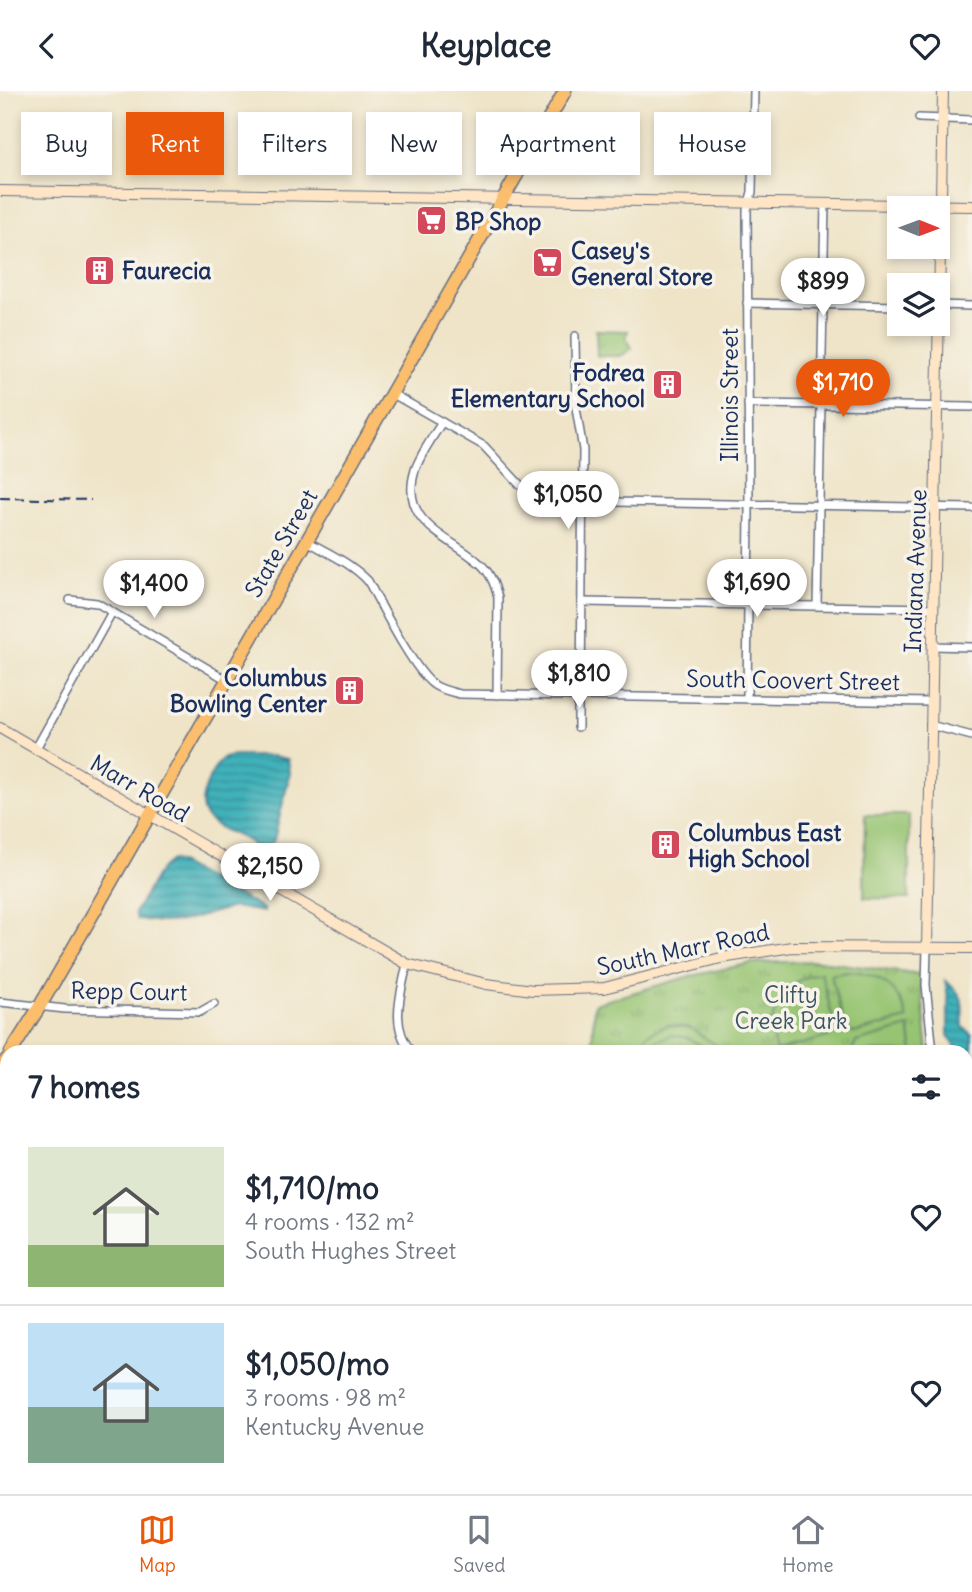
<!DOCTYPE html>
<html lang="en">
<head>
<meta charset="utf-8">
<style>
  body { margin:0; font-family:Delius,sans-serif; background:#f2f2f3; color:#1f2937; height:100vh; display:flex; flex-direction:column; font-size:26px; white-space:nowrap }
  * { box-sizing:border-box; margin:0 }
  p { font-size:23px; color:#747a83 }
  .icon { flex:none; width:38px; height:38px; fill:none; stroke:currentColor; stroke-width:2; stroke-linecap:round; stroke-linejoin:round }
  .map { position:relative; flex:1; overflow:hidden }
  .side { position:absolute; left:0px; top:954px; width:973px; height:450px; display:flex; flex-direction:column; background:#fff; border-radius:21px 21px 0 0; box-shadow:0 4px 10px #0003 }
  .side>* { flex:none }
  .top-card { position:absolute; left:21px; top:21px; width:931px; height:63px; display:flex; gap:14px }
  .needle { width:46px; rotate:91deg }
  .buttons { position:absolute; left:887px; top:105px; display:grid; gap:14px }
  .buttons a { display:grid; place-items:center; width:63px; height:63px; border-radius:0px; background:#fff; box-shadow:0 4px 10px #0003; font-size:35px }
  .price { position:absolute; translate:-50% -60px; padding:0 16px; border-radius:24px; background:#fff; color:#222; font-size:23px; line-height:46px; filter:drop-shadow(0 2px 4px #0008) }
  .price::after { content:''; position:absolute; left:50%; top:42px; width:21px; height:16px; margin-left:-10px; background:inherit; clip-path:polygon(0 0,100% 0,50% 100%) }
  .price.current { background:#ea580c; color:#fff }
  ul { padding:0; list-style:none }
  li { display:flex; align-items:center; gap:21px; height:175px; padding:0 28px }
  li+li { border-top:2px solid #e0e1e3 }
  li span { display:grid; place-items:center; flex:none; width:196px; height:140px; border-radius:0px; color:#555 }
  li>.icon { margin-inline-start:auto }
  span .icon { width:84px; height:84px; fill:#fffc; stroke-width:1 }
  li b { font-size:30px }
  h2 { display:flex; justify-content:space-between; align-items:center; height:84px; padding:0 28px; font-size:30px }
  .tag { padding:0 24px; border-radius:0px; background:#fff; box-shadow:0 4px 10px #0003; font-size:24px; line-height:63px }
  .tag.current { background:#ea580c; color:#fff }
  header { display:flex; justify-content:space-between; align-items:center; height:91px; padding:0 28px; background:#fff; font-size:32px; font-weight:700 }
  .tabs { display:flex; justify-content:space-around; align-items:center; height:98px; border-top:2px solid #e0e1e3; background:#fff; font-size:19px; color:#747a83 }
  .tabs a { display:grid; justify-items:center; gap:4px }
  .tabs .current { color:#ea580c }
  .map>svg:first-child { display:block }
</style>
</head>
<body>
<header><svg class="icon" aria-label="back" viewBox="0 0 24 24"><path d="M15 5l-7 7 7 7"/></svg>Keyplace<svg class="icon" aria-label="heart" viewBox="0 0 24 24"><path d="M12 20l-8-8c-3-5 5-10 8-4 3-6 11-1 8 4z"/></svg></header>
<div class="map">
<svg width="972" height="1403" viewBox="0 0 972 1403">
  <defs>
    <pattern id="grass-tufts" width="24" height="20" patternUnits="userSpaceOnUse" patternTransform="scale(1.75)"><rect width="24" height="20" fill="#97c472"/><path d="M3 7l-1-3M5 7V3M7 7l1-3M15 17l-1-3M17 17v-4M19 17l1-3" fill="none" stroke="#7aa061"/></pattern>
    <pattern id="forest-firs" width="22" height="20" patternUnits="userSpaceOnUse" patternTransform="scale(1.75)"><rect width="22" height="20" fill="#79aa64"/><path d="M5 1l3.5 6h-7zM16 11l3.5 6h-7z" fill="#628b56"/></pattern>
    <pattern id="water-rules" width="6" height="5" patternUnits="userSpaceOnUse" patternTransform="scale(1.75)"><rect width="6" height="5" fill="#41b1b9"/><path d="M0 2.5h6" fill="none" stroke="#36909a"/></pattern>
  </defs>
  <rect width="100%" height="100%" fill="#f7f3e8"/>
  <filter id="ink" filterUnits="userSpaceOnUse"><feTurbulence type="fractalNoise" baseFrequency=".0143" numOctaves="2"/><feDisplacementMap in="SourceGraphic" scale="14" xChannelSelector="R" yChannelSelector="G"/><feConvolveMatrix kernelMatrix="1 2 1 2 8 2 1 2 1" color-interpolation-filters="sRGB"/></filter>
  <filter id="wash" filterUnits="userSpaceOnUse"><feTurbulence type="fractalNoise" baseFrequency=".00686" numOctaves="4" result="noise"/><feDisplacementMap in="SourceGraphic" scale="28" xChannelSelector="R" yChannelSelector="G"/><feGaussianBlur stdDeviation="1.57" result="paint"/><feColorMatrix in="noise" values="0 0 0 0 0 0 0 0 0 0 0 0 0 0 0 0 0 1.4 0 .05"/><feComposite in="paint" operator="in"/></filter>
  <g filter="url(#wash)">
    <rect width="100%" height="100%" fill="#efe4c8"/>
    <g fill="url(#grass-tufts)" stroke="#597a68" stroke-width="2">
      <path d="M596 239 628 240 626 247 632 257 621 265H597Z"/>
      <path d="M820 870 920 884 928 961H592L594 913 687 886 752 872Z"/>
      <path d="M596 1396H939L940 1403H595Z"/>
    </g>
    <path fill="url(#forest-firs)" stroke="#4a6c61" stroke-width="2" d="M0 1288H7V1396H137L145 1403H14L1 1397Z"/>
    <g fill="#97c472" stroke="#597a68" stroke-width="2">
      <path d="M865 724H909V808L864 807Z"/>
      <path d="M846 881C877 881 900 896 907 928L854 942 845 937 831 884Z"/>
      <path d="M821 882 835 936 831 945 776 960C763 924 783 888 821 882Z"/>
      <path d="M668 934 690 937 726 961H709L689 947 672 944 656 950 647 961H635L648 943Z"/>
      <path d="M909 936 913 961H852L856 951Z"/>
    </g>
    <g fill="url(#water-rules)" stroke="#2e708c" stroke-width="2">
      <path d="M238 665H272L288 668 290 682 274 749 268 757 251 754 250 751C237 744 215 737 206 725 195 712 211 679 222 669 226 665 232 665 238 665Z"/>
      <path d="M171 770 177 771 264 818V821L234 816 182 830 162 831 137 828 135 821 160 779Z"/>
      <path d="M945 889C968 909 961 908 963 936L972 944V1046L966 1044V961H959L948 944V907Z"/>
    </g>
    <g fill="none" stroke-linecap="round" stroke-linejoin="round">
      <g stroke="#41b1b9" stroke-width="10">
        <path d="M0 1329 7 1333"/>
        <path d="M85 1396 90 1403"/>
      </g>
    </g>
  </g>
  <g filter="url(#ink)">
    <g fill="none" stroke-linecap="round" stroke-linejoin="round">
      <defs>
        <g id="street">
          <path d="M919 27 972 29"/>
          <path d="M747 212 900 215"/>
          <path d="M938 214 972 215"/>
          <path d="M575 245 576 317 583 359 581 605 578 611V636"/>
          <path d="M391 302 484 355 521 395 540 406 556 410 972 417"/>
          <path d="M748 313 972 316"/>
          <path d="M442 331C433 346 421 362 415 379 399 431 446 444 477 470 489 479 495 493 498 507L497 604"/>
          <path d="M307 450C328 462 351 472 368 490 381 514 414 580 434 594 442 599 451 601 460 603L931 611"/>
          <path d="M70 509 97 512 227 589"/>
          <path d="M582 511 933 517"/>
          <path d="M817 514 825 113"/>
          <path d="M932 555 972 556"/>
          <path d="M747 607 749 418 747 119 752 101 754 0"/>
          <path d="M930 634 972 645"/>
          <path d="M35 659 112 521"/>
          <path d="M927 857 926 894 933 961"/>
          <path d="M407 873C401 903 389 935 412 961"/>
          <path d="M0 911 65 918 200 921 214 913"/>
          <path d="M0 1035 7 1037"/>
          <path d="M966 1182H972"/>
        </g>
        <g id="secondary">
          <path d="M0 100 972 115"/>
          <path d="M0 637 407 873 486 893 533 899 604 897 721 867 792 856 972 857"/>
          <path d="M927 857 943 0"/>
        </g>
        <g id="highway">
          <path d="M11 961 40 915 565 0"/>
          <path d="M0 977 7 968"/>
        </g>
      </defs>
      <use href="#street" stroke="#656e83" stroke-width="10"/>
      <use href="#secondary" stroke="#656e83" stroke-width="12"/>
      <use href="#highway" stroke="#656e83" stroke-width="15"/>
      <use href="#street" stroke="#fff" stroke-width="7"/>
      <use href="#secondary" stroke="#fde5c5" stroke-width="10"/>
      <use href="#highway" stroke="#fabe6d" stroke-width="12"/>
      <path stroke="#1b2f5e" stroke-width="2" stroke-dasharray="10 5" stroke-linecap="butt" d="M0 407 91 409"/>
    </g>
  </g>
  <defs>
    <symbol id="supermarket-square" viewBox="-11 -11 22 22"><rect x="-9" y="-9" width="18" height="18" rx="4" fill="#d1495b" stroke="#f7f3e8"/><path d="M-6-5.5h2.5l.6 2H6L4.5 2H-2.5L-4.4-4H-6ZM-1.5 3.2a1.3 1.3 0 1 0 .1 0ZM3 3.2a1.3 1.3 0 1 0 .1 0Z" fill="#fff"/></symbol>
    <symbol id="building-square" viewBox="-11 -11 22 22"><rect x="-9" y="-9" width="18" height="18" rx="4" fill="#d1495b" stroke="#f7f3e8"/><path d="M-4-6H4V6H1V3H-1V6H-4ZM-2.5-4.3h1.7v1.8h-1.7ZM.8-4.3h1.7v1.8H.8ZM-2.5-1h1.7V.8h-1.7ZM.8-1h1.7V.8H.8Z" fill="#fff"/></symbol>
  </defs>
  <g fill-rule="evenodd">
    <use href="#supermarket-square" x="414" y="112" width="35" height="35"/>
    <use href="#supermarket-square" x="530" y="154" width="35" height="35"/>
    <use href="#building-square" x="82" y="162" width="35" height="35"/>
    <use href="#building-square" x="650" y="276" width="35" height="35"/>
    <use href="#building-square" x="332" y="582" width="35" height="35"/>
    <use href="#building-square" x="648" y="736" width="35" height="35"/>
  </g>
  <g text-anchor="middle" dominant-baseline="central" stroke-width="7" stroke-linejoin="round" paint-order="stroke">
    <g font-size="23" font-weight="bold" fill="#1b2f5e" stroke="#f7f3e8" text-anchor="start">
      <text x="455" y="130">BP Shop</text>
      <text x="571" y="159">Casey's<tspan x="571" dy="26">General Store</tspan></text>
      <text x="122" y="179">Faurecia</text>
      <text x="645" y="281" text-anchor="end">Fodrea<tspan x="645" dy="26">Elementary School</tspan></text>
      <text x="327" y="586" text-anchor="end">Columbus<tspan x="327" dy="26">Bowling Center</tspan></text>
      <text x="688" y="741">Columbus East<tspan x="688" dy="26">High School</tspan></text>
    </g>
    <g font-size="23" fill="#1b2f5e" stroke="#f7f3e8">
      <text transform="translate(729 304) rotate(-90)">Illinois Street</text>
      <text transform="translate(281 452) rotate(-60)">State Street</text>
      <text transform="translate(915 480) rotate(-88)">Indiana Avenue</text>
      <text transform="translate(793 589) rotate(1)">South Coovert Street</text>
      <text transform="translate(140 697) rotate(30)">Marr Road</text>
      <text transform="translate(683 858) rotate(-12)">South Marr Road</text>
      <text transform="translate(129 900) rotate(1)">Repp Court</text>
    </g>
    <g font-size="23" fill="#3a5463" stroke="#f7f3e8">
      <text x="791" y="903">Clifty<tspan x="791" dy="26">Creek Park</tspan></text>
    </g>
  </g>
</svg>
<div class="buttons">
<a><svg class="needle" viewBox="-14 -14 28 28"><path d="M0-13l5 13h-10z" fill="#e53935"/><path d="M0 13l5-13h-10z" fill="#747a83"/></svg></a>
<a><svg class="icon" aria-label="layers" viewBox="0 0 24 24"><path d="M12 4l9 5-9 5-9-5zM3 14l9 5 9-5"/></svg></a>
</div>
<b class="price" style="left:823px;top:227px">$899</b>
<b class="price current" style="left:843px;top:328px">$1,710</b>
<b class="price" style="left:568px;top:440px">$1,050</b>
<b class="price" style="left:757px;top:528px">$1,690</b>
<b class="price" style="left:154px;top:529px">$1,400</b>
<b class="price" style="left:579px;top:619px">$1,810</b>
<b class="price" style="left:270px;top:812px">$2,150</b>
<div class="top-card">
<a class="tag">Buy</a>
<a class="tag current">Rent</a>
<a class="tag">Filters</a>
<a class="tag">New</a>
<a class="tag">Apartment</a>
<a class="tag">House</a>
</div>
<section class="side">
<h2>7 homes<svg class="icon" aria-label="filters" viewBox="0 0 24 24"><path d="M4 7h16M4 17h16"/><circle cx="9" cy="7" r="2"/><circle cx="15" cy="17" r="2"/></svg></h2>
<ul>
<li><span style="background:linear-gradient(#dfe7d0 70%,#8fb573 0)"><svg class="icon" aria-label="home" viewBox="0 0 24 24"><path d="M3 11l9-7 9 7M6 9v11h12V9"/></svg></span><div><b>$1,710/mo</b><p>4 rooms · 132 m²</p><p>South Hughes Street</p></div><svg class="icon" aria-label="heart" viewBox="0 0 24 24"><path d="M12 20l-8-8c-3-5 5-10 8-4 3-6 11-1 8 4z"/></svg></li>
<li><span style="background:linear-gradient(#bfe0f5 60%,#7fa58c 0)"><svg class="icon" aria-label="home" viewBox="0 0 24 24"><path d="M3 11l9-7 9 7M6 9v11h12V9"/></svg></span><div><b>$1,050/mo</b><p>3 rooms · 98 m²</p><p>Kentucky Avenue</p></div><svg class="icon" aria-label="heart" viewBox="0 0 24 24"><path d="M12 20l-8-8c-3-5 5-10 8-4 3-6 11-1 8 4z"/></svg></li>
</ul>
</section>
</div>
<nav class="tabs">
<a class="current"><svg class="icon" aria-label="map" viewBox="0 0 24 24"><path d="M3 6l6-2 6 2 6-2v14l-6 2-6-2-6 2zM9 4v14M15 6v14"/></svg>Map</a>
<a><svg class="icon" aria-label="saved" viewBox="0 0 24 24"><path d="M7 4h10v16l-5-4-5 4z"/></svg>Saved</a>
<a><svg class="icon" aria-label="home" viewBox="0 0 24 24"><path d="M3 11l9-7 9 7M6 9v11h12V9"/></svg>Home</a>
</nav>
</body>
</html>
